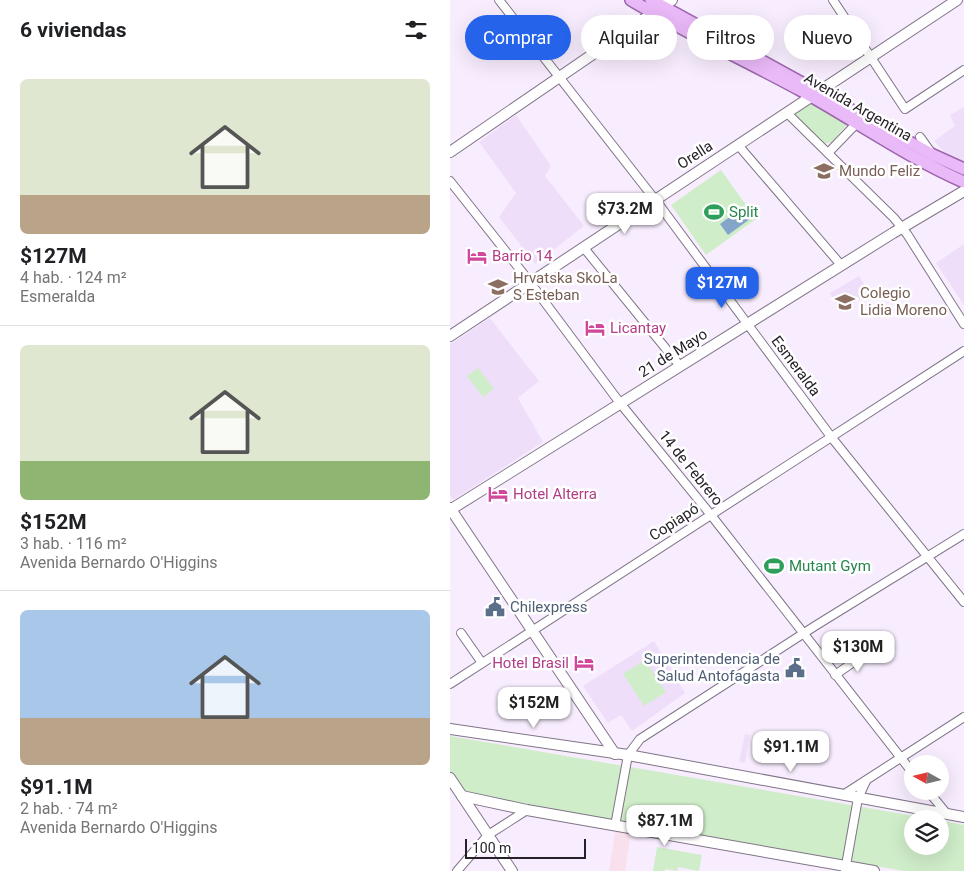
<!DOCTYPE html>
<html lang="es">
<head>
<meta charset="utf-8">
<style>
  body { margin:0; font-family:Roboto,sans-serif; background:#f2f2f2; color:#202124; height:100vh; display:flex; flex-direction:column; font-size:19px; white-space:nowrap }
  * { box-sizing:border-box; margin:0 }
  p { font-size:16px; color:#757577 }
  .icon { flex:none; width:28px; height:28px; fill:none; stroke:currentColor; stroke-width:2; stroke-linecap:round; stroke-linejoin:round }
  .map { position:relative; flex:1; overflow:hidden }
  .sheet { display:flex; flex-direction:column; background:#fff; width:450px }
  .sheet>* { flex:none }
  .banner { position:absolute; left:15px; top:15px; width:424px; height:45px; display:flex; gap:10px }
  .needle { width:32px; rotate:278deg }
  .fabs { position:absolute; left:454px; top:755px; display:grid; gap:10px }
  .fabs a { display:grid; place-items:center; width:45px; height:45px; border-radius:50%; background:#fff; box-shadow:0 5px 20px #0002; font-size:25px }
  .scale { position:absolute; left:15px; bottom:12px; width:121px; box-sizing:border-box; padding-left:5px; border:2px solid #262129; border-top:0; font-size:14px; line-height:18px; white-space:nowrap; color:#262129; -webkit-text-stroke:4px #fff; paint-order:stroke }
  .price { position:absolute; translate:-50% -42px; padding:0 11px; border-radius:10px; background:#fff; color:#222; font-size:16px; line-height:32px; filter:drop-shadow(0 1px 2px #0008) }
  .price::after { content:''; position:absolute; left:50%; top:30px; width:15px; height:11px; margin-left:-8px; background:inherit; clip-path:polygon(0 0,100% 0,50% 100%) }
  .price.selected { background:#2563eb; color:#fff }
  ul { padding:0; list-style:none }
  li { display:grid; align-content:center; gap:10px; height:265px; padding:0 20px }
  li+li { border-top:1px solid #e0e0e0 }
  li span { display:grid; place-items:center; height:155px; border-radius:8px; color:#555 }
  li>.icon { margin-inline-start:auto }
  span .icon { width:90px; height:90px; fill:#fffc; stroke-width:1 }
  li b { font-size:21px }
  h2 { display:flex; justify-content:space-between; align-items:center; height:60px; padding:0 20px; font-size:21px }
  .tag { padding:0 18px; border-radius:22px; background:#fff; box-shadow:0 5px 20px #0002; font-size:18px; line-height:45px }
  .tag.selected { background:#2563eb; color:#fff }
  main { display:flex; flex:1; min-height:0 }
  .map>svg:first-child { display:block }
</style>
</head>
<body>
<main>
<section class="sheet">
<h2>6 viviendas<svg class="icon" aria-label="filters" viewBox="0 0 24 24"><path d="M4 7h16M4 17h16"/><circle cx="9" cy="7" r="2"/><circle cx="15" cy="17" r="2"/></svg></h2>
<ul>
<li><span style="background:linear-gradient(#dfe7d0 75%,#b9a48a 0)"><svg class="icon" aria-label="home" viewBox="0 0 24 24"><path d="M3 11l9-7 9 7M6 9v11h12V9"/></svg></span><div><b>$127M</b><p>4 hab. · 124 m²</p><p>Esmeralda</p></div></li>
<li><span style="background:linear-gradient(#dfe7d0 75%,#8fb573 0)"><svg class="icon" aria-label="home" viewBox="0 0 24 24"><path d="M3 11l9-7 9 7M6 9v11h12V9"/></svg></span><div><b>$152M</b><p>3 hab. · 116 m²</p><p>Avenida Bernardo O'Higgins</p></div></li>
<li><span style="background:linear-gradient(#a9c7e8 70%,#b9a48a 0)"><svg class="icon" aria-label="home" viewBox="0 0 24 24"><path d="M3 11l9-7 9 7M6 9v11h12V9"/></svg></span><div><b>$91.1M</b><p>2 hab. · 74 m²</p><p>Avenida Bernardo O'Higgins</p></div></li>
</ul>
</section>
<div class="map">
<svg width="514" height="871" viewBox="0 0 514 871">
  <rect width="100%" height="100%" fill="#f8edfe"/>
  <g fill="#efdefa">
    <path d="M514 107V162L498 156 484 141 505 126 500 115Z"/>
    <path d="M66 115 101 166 95 176 134 226 85 264 49 217 66 193 29 142Z"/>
    <path d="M514 244V305L486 263Z"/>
    <path d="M409 276 419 293 391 311 380 293Z"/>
    <path d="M40 318 89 381 68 398 93 442 3 500 0 495V344Z"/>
    <path d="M204 641 235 693 182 731 171 715 158 723 133 686Z"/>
    <path d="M295 734 300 735 295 763 289 762Z"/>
  </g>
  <path fill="#f8e0ec" d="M166 828 181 831 175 871H159Z"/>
  <g fill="#cfedc9">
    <path d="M361 101 399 122 382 142 374 144 347 117 346 111Z"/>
    <path d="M271 170 306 219 256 255 221 205Z"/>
    <path d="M28 368 44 389 33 397 17 376Z"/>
    <path d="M195 660 216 692 194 706 173 674Z"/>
    <path d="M0 736 482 819H462V846H490V820L514 825V871H454L13 793 0 773Z"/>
    <path d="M207 847 252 855 249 871 228 867 227 871 215 869V871H203Z"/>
  </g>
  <path fill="#82a5c9" d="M292 208 300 219 278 235 270 224Z"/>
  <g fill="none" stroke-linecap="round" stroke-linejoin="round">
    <defs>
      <g id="street">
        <path d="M49 0 210 206 382 438 514 602"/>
        <path d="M383 0 455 109 514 70"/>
        <path d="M337 113 444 218 457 234 514 324"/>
        <path d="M470 137 480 151"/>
        <path d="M288 145 391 265"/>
        <path d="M378 153 407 123"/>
        <path d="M0 181 76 277 170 403 261 515 462 772"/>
        <path d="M134 248 230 366"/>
        <path d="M11 633 32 663"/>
        <path d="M385 675 418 652"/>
        <path d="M0 684 514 351"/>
        <path d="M478 791 497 814"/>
        <path d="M393 795 514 717"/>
        <path d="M165 826 178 755 190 739 365 626 514 534"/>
        <path d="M7 871 38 835 77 810"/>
        <path d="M395 871 408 798 416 781"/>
      </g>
      <g id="secondary">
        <path d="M0 152 222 0"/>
        <path d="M0 336 507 0"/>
        <path d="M0 508 165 754"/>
        <path d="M0 510 443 233 514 191"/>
        <path d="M0 729 178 755 514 817"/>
        <path d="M0 778 62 871"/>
        <path d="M12 796 77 810 424 871"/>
      </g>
      <g id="primary">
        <path d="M181 0C236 33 295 60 352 91 406 121 457 157 514 182"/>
        <path d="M201 0 483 155 514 169"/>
      </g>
    </defs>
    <use href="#street" stroke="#807487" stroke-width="10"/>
    <use href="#secondary" stroke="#807487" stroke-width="12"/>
    <use href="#primary" stroke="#9c66ac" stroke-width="14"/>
    <use href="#street" stroke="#fff" stroke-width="8"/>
    <use href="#secondary" stroke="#fff" stroke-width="10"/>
    <use href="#primary" stroke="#eab9f8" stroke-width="11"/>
  </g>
  <defs>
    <symbol id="school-bare" viewBox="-9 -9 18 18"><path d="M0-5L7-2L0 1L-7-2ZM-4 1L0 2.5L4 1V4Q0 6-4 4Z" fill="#8d6e63" stroke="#fff" stroke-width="2.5" paint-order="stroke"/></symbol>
    <symbol id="stadium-bare" viewBox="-9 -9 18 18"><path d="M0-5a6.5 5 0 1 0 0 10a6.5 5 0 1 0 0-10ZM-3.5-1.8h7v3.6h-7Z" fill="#2e9e5b" stroke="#fff" stroke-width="2.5" paint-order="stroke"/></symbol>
    <symbol id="hotel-bare" viewBox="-9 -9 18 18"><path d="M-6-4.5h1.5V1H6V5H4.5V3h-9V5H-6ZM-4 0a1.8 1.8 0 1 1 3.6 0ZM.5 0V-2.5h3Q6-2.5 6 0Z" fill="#d1479c" stroke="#fff" stroke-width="2.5" paint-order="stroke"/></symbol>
    <symbol id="civic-bare" viewBox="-9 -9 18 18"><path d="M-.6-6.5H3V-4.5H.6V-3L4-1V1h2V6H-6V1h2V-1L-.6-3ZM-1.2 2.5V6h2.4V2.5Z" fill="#5c6f8a" stroke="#fff" stroke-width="2.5" paint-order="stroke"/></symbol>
  </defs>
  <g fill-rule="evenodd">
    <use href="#school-bare" x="360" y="157" width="28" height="28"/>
    <use href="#stadium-bare" x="250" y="198" width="28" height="28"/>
    <use href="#hotel-bare" x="13" y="242" width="28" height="28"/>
    <use href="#school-bare" x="34" y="273" width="28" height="28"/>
    <use href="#school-bare" x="381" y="288" width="28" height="28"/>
    <use href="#hotel-bare" x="131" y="314" width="28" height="28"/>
    <use href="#hotel-bare" x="34" y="480" width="28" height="28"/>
    <use href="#stadium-bare" x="310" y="552" width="28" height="28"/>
    <use href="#civic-bare" x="31" y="593" width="28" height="28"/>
    <use href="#hotel-bare" x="120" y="649" width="28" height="28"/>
    <use href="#civic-bare" x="331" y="654" width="28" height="28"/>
  </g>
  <g text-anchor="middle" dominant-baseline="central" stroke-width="5" stroke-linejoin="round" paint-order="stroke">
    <g font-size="15" fill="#262129" stroke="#fff">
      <text transform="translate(408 107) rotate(30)">Avenida Argentina</text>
      <text transform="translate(245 155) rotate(-33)">Orella</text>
      <text transform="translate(223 353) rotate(-32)">21 de Mayo</text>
      <text transform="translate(346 366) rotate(53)">Esmeralda</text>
      <text transform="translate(241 468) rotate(51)">14 de Febrero</text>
      <text transform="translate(224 522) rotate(-33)">Copiapó</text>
    </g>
    <g font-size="15" fill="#785e54" stroke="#fff" text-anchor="start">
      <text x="389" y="171">Mundo Feliz</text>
      <text x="63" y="278">Hrvatska SkoLa<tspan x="63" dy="17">S Esteban</tspan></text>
      <text x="410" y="293">Colegio<tspan x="410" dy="17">Lidia Moreno</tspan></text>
    </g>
    <g font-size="15" fill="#27864d" stroke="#fff" text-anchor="start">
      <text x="279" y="212">Split</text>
      <text x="339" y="566">Mutant Gym</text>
    </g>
    <g font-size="15" fill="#b23c85" stroke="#fff" text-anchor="start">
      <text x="42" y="256">Barrio 14</text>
      <text x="160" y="328">Licantay</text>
      <text x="63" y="494">Hotel Alterra</text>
      <text x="119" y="663" text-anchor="end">Hotel Brasil</text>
    </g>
    <g font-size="15" fill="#4e5e75" stroke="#fff" text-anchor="start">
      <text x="60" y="607">Chilexpress</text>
      <text x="330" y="659" text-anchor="end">Superintendencia de<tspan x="330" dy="17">Salud Antofagasta</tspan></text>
    </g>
  </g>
</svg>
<div class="fabs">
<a><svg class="needle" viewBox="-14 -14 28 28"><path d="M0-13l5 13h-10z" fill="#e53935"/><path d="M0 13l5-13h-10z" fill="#757577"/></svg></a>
<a><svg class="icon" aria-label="layers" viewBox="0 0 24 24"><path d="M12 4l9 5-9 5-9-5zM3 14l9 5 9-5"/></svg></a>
</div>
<div class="scale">100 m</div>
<b class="price" style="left:175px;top:235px">$73.2M</b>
<b class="price selected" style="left:272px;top:309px">$127M</b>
<b class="price" style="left:408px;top:673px">$130M</b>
<b class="price" style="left:84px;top:729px">$152M</b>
<b class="price" style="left:341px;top:773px">$91.1M</b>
<b class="price" style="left:215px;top:847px">$87.1M</b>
<div class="banner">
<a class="tag selected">Comprar</a>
<a class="tag">Alquilar</a>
<a class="tag">Filtros</a>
<a class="tag">Nuevo</a>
</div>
</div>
</main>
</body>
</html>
